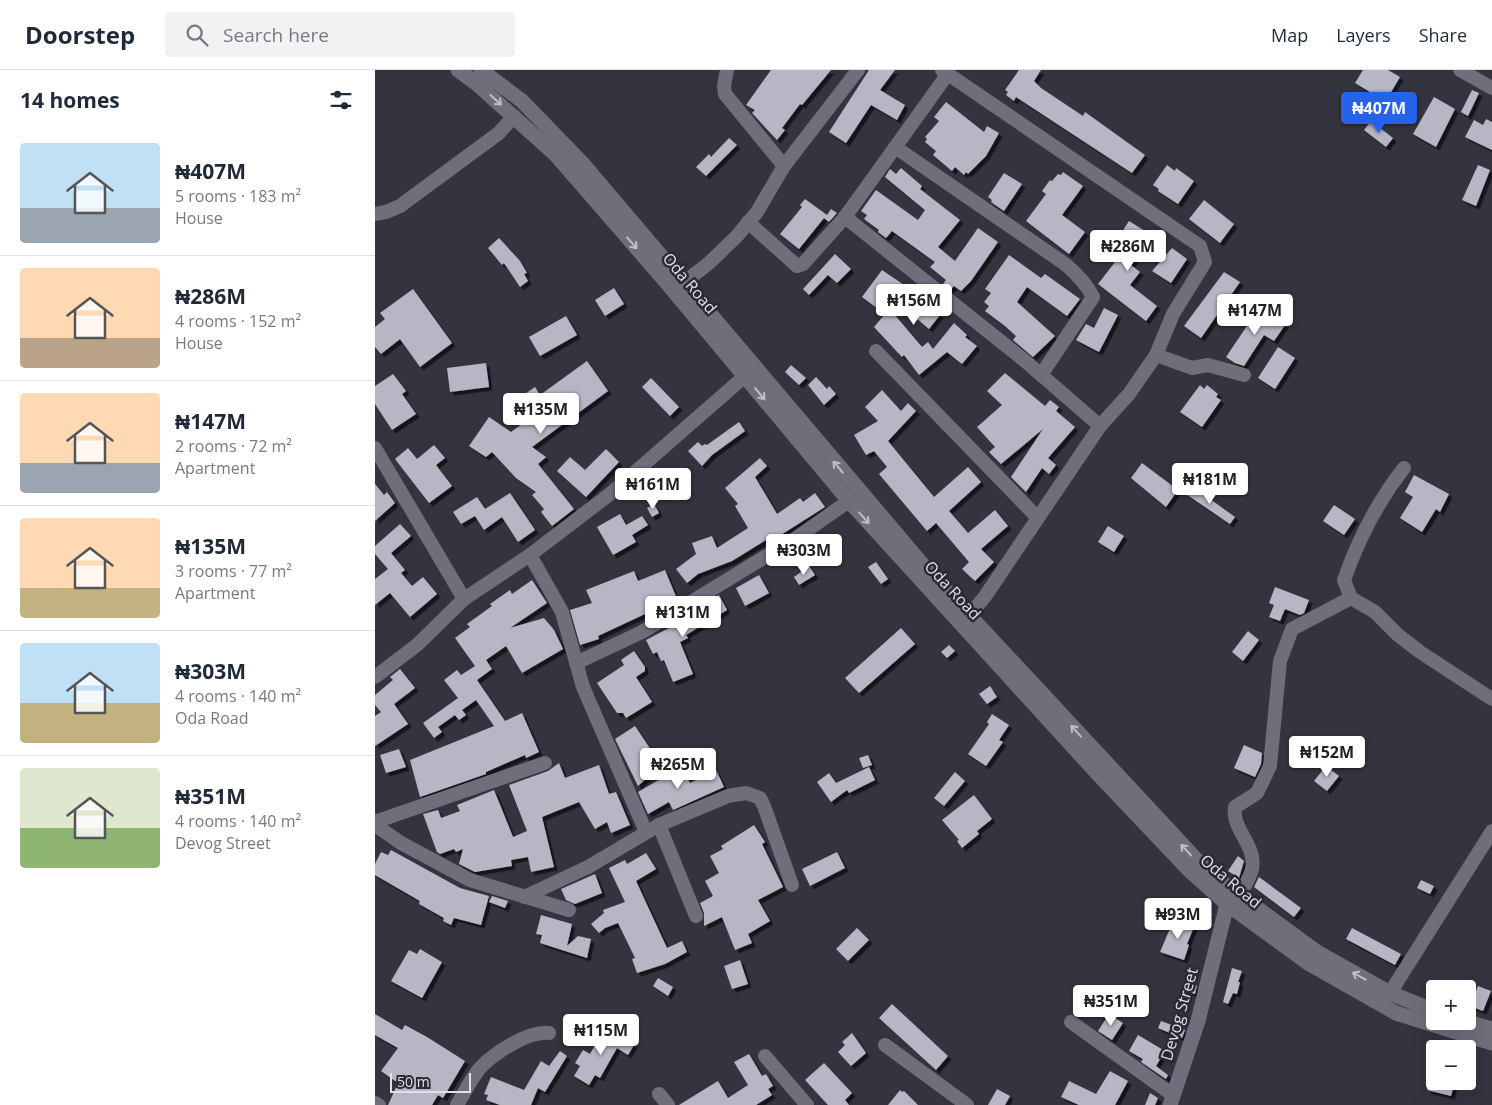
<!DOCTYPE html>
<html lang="en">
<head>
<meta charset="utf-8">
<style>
  body { margin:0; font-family:"Open Sans",sans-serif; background:#f2f2f3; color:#1f2937; height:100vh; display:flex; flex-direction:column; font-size:19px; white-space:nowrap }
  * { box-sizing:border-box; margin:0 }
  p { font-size:16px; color:#747a83 }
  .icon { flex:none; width:28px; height:28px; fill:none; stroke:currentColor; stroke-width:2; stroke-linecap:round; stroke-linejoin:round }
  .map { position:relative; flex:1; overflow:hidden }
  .drawer { display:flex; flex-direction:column; background:#fff; width:375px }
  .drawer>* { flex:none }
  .controls { position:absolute; left:1051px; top:910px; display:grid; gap:10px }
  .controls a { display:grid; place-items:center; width:50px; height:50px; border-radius:5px; background:#fff; box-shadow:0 5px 20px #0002; font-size:25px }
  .scale { position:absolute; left:15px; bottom:12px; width:81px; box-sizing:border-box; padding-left:5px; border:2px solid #e0e1e8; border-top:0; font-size:14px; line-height:18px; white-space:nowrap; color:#e0e1e8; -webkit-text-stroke:4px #2a2a34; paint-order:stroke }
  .price { position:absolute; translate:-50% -42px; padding:0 11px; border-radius:5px; background:#fff; color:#222; font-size:16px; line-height:32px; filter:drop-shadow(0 1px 2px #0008) }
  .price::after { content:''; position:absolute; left:50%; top:30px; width:15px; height:11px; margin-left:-8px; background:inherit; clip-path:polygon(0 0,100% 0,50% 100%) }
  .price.selected { background:#2563eb; color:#fff }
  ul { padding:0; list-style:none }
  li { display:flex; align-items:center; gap:15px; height:125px; padding:0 20px }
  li+li { border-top:1px solid #e0e1e3 }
  li span { display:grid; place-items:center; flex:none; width:140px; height:100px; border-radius:5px; color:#555 }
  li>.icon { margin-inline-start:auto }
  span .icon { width:60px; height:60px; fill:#fffc; stroke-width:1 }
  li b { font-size:21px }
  h2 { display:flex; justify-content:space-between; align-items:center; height:60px; padding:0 20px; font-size:21px }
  header { display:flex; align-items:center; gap:30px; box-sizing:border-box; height:70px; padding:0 25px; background:#fff; border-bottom:1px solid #e0e1e3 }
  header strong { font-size:24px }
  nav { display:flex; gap:28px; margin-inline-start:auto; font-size:18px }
  .search { width:350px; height:45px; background:#f2f2f3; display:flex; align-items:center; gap:12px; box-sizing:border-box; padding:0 18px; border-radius:5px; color:#747a83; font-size:19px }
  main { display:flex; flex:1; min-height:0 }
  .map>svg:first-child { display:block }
</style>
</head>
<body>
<header>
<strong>Doorstep</strong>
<div class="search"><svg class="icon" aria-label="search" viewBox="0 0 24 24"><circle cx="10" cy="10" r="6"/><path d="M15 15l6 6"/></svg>Search here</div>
<nav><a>Map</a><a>Layers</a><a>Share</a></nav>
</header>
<main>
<section class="drawer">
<h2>14 homes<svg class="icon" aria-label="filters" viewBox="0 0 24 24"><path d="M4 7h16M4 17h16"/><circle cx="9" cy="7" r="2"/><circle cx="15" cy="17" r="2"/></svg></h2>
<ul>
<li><span style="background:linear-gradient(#bfe0f5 65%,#9aa5b1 0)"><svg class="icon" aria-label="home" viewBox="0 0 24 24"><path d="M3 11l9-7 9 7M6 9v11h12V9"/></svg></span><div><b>₦407M</b><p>5 rooms · 183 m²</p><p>House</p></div></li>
<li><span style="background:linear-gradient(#ffd9b3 70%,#b9a48a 0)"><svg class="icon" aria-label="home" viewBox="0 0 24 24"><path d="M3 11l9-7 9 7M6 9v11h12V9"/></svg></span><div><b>₦286M</b><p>4 rooms · 152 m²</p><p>House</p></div></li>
<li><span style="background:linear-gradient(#ffd9b3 70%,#9aa5b1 0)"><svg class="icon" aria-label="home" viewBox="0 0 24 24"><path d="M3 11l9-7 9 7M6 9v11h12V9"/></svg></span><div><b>₦147M</b><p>2 rooms · 72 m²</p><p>Apartment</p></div></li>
<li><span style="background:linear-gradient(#ffd9b3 70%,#c2b280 0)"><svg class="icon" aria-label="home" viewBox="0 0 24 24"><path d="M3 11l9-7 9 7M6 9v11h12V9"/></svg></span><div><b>₦135M</b><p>3 rooms · 77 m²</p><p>Apartment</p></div></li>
<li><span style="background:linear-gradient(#bfe0f5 60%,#c2b280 0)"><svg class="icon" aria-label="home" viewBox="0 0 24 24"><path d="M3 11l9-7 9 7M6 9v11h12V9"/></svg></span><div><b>₦303M</b><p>4 rooms · 140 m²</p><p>Oda Road</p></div></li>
<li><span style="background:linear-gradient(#dfe7d0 60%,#8fb573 0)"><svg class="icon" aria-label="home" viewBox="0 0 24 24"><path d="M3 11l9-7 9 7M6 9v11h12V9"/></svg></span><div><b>₦351M</b><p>4 rooms · 140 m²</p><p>Devog Street</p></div></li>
</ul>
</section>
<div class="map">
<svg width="1117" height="1035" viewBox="0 0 1117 1035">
  <defs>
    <filter id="shadow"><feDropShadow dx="3.5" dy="3.5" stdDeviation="0" flood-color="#0009"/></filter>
  </defs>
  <rect width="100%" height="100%" fill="#34343f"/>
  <g fill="#b6b6c4" filter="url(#shadow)">
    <path d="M396 0H456L427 35 425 34 407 58 410 60 402 70 377 43 380 40 371 35Z"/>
    <path d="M494 0H520L505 20 530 35 522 50 496 35 471 73 454 62Z"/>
    <path d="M644 0H666L659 11 666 18 708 46 710 42 770 85 757 103 641 27 639 31 631 25 633 22 630 20Z"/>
    <path d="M988 0H1013L1025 7 1012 29 1006 25 1005 28 980 13Z"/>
    <path d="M1097 20 1104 23 1093 46 1086 42Z"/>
    <path d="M1059 27 1080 39 1061 77 1038 64Z"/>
    <path d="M571 32 609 62 612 56 624 63 611 86 593 104 591 102 589 105 580 97 577 101 558 85 561 81 550 72 552 69 550 67 564 51 559 47Z"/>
    <path d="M1111 49 1117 52V80L1090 67 1099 50 1108 55Z"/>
    <path d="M996 51 1018 68 1011 77 989 60Z"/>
    <path d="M354 68 362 75 331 106 321 97 334 84 336 87Z"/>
    <path d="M792 95 800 101 801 98 819 111 803 134 783 121 784 119 778 115Z"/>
    <path d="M1103 95 1115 100 1101 136 1087 130Z"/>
    <path d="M526 98 547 116 545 119 585 150 563 177 580 191 603 158 623 172 596 211 586 221 579 216 575 220 568 214 571 210 555 197 560 192 517 161 511 168 503 162 504 160 489 149 492 145 486 141 501 120 543 150 550 140 510 107 515 99 521 104Z"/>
    <path d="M688 102 708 116 687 145 710 162 694 184 651 151 671 124 667 121 675 110 677 111 683 104 686 105Z"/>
    <path d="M629 103 647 114 629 141 616 132 617 130 613 127Z"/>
    <path d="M430 129 452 145 456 139 462 143 454 152 449 148 424 179 405 164 427 137 425 135Z"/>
    <path d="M829 130 859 154 845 173 814 149Z"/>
    <path d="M754 151 775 164 756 195 765 202 755 215 782 236 771 251 723 214 747 183 737 177Z"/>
    <path d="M124 168 145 191 152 203 149 204 153 211 145 217 129 193 127 195 113 178Z"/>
    <path d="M797 178 812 189 796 213 777 201Z"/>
    <path d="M460 184 476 199 462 213 453 205 434 225 428 219Z"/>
    <path d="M634 185 666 208 670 204 705 229 692 246 652 217 642 232 680 266 658 287 638 270 641 266 630 256 610 241 614 236 609 232 616 223 610 219Z"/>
    <path d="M507 200 535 219 565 245 554 259 507 219 502 224 547 277 553 272 558 279 579 253 592 265 590 267 602 276 587 294 572 282 544 305 529 285 527 287 499 257 510 244 487 227Z"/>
    <path d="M849 202 865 212 826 268 809 256Z"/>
    <path d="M239 218 249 234 230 246 220 230Z"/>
    <path d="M38 219 77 273 45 297 25 269 6 284 0 277V257L10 249 5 243Z"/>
    <path d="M729 238 743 245 724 282 701 270 711 254 719 258Z"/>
    <path d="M884 238 910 255 899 271 889 265 869 296 860 293 851 287Z"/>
    <path d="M191 246 202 265 165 286 154 267Z"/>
    <path d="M903 277 920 288 900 319 883 308Z"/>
    <path d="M212 291 233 321 157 377 171 387 163 394 199 439 177 456 166 442 169 439 157 425 161 422 141 408 117 382 111 387 94 376 114 347 136 362 154 349 146 338 153 333 147 326 160 317 165 325Z"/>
    <path d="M111 293 114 317 75 322 72 298Z"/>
    <path d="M416 295 431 308 424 315 410 302Z"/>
    <path d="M630 303 670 336 675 330 684 337 681 341 700 357 673 388 681 395 674 404 667 398 651 422 636 407 668 359 626 394 614 382 620 377 602 357 627 335 612 321Z"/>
    <path d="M18 304 31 321 27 324 41 344 17 360 0 334V316Z"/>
    <path d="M441 307 452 319 454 316 461 324 449 335 433 315Z"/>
    <path d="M276 308 304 337 295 346 267 317Z"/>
    <path d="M825 315 829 319 832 315 843 324 841 327 846 330 827 357 805 342Z"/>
    <path d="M507 320 526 341 533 333 541 341 513 371 559 427 593 397 606 412 574 441 593 463 620 440 633 456 606 479 619 492 600 511 587 499 594 492 561 453 552 461 504 404 512 397 499 381 491 385 479 365 503 351 490 337Z"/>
    <path d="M364 352 370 361 337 385 327 396 313 381 323 372 327 376 330 374 332 375Z"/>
    <path d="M59 375 70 388 61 395 77 416 54 433 20 389 33 378 42 389Z"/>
    <path d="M231 379 244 392 211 427 182 401 195 387 210 400Z"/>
    <path d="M385 388 392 396 380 407 402 444 425 428 428 432 440 423 450 437 401 468 399 465 357 491 323 504 312 513 301 499 321 484 317 473 337 466 342 478 373 458 360 436 363 434 350 418Z"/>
    <path d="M767 393 803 420 791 437 756 408Z"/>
    <path d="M1039 405 1074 424 1065 442 1061 439 1047 462 1025 448 1038 427 1030 422Z"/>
    <path d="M0 414 9 425 12 422 20 433 0 451Z"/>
    <path d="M817 416 860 447 855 454 811 424Z"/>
    <path d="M135 423 160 460 143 472 127 447 109 460 100 446 86 454 78 442 102 427 110 439Z"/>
    <path d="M279 434 284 443 277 447 272 438Z"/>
    <path d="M959 435 980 449 969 465 948 451Z"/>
    <path d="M245 444 251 455 267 446 273 455 257 465 261 472 238 485 222 457Z"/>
    <path d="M25 454 36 466 16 483 30 500 26 503 37 516 48 507 62 524 35 547 15 523 0 535V509L13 499 0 484V476Z"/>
    <path d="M733 456 749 466 739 482 723 472Z"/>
    <path d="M501 492 513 509 506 514 493 497Z"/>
    <path d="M434 496 440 505 424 515 419 507Z"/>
    <path d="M290 500 302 529 223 566 224 569 205 575 195 540 217 533 211 520 259 501 263 511Z"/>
    <path d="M384 505 394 523 370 536 361 518Z"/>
    <path d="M157 510 172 533 135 558 169 548 179 560 188 579 147 603 131 576 111 590 117 599 102 610 130 651 147 643 164 682 151 688 150 685 111 702V704L45 727 35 690 119 656 101 630 87 640 91 645 84 650 80 645 63 657 67 662 59 668 48 653 83 628 69 610 82 600 86 605 100 596 80 568 95 557 92 554 117 536 115 534 135 520 137 524Z"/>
    <path d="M900 517 934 530 929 543 925 545 910 539 905 551 894 547 899 535 894 533Z"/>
    <path d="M344 525 352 540 311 565 313 568 305 572 318 604 298 612 289 590 286 591 282 582 278 584 271 570 313 548 311 545Z"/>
    <path d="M526 558 540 574 484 623 470 608Z"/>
    <path d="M873 561 884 570 868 591 857 582Z"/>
    <path d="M574 575 580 581 572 588 566 582Z"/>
    <path d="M259 581 270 597V601L261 607 277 632 251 648 248 643H242L222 613 249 595 246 590Z"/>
    <path d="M25 599 40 618 19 634 33 654 0 676V646L6 642 0 635V625L18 610 15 607Z"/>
    <path d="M615 616 622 627 612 634 604 624Z"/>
    <path d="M617 644 634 655 624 670 628 672 611 696 593 684 614 654 612 652Z"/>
    <path d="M260 656 286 695 263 716 240 669Z"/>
    <path d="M869 675 887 683 886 694 880 707 859 698Z"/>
    <path d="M24 679 31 697 11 703 5 685Z"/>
    <path d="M493 685 497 695 488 698 484 688Z"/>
    <path d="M184 693 190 708 224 695 234 724 241 722 255 755 236 763 232 752 220 759 204 732 167 747 179 797 156 802 153 787 136 790 137 796 100 802 84 794 88 779 81 782 79 779 65 784 62 782 48 744 63 740 66 748 85 741 82 735 119 720 138 767 152 761 134 715 173 701Z"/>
    <path d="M951 696 964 706 952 721 939 711Z"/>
    <path d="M306 697 315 713 341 700 349 717 298 740 294 732 273 744 263 722Z"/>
    <path d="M494 697 500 710 474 723 472 720 456 732 442 712 454 703 461 713Z"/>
    <path d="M580 702 590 711 569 736 559 728Z"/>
    <path d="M599 725 617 749 602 761 604 764 587 778 582 771 584 770 567 750Z"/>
    <path d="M379 755 390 772 387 774 408 817 383 830 395 851 373 864 377 873 360 880 347 847 329 856V843L325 833 338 826 330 811 344 803 335 786 348 779 346 776Z"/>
    <path d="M16 780 85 818 114 826 106 855 79 848 76 855 68 851 69 848 44 834 45 831 0 805V794L6 782 13 785Z"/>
    <path d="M462 782 470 798 435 816 427 799Z"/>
    <path d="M271 783 281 799 261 811 292 878 307 871 312 882 290 894 262 903 257 889 260 888 243 853 230 858 224 863 216 854 229 843 228 840 250 832 234 798 250 790 252 794Z"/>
    <path d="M863 786 869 791 864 808 853 801Z"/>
    <path d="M220 804 227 823 200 834 191 830 186 819Z"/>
    <path d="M884 807 926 838 919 847 879 817Z"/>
    <path d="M1046 810 1059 816 1055 824 1042 818Z"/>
    <path d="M117 826 133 831 130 838 114 832Z"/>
    <path d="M166 845 197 854 192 876 203 866 216 869 212 888 165 873 167 865 161 864Z"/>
    <path d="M799 849 819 857 812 874 814 875 809 890 785 882Z"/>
    <path d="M482 858 494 870 473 891 461 879Z"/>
    <path d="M977 858 1026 884 1020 895 971 869Z"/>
    <path d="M45 879 67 892 47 928 16 911 34 880 42 884Z"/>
    <path d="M365 890 373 914 357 919 349 896Z"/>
    <path d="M857 898 867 901 863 912H865L862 924 858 923 853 934 848 932Z"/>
    <path d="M283 908 298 917 293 926 278 916Z"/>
    <path d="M813 912 822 916 820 924 810 921Z"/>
    <path d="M1103 916 1116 921 1108 941 1095 936Z"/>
    <path d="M517 934 573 986 561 1000 504 948Z"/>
    <path d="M0 944 27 960 30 955 52 967 90 991 68 1028 63 1025 57 1035H13L23 1013 6 1001 23 978 0 965Z"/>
    <path d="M734 944 748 953 737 970 723 961Z"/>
    <path d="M786 951 810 960 807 968 783 958Z"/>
    <path d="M230 957 259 975 253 985 242 978 225 1008 220 1005 214 1015 199 1006 205 996 200 993 208 980 215 984Z"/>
    <path d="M477 963 491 983 476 996 463 982 470 975 467 972Z"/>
    <path d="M763 965 790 981 781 996 793 1005 791 1009 766 992 768 989 754 981Z"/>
    <path d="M185 981 192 986 170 1022 163 1018 156 1035H125L111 1030 113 1025 109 1024 116 1007 149 1020 166 991 174 996Z"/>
    <path d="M374 984 387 1006 391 1004 398 1016 393 1019 397 1025 381 1035H304L343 1011 353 1028 373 1015 359 992Z"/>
    <path d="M449 993 477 1023 470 1030 474 1035H453L430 1010Z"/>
    <path d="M735 1001 753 1011 740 1035H704L686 1027 694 1011 721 1024Z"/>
    <path d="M1054 1011H1080L1076 1026 1052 1020Z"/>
    <path d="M622 1019 635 1026 630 1035H613Z"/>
    <path d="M525 1020 527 1022 529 1021 543 1035H513Z"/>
    <path d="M775 1023 783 1028 780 1035H770Z"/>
  </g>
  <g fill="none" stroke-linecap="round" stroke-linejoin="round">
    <g stroke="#6e6f7b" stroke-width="14">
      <path d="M352 0 349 16 350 24 409 96"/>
      <path d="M567 0 825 176 830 192 798 244 781 285 754 324 725 356"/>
      <path d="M1085 0 1117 18"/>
      <path d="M520 77 690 194C702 204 711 213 718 227L666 305"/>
      <path d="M0 144 11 142 25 136 124 63 139 46"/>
      <path d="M470 147 649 290 725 356 611 525 595 545"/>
      <path d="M373 152 422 196 428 194 470 147 572 5"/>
      <path d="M307 214 334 193 362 166 382 142 409 96 483 0"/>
      <path d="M501 281 662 447"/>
      <path d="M781 285 817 298 833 295 869 305"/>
      <path d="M0 378 89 529"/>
      <path d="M1029 398C1003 431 983 470 969 510L976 528 1000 542 1023 565 1045 582 1117 629"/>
      <path d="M155 485 187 542 208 617 271 762"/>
      <path d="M201 593 267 562 421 468 474 431"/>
      <path d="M0 607 42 575 89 529 155 485 235 424 370 306"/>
      <path d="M0 752 170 693"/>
      <path d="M0 755 26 773 95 810 194 840"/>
      <path d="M284 755 321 846"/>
      <path d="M149 827 213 797 284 755 353 726 371 723 385 728 389 736 417 815"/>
      <path d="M864 827C868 818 875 808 877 799 882 775 856 759 860 737L882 723 895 696 905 591 917 559 976 528"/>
      <path d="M1015 923 1117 761"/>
      <path d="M696 952 798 1025"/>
      <path d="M510 975 592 1035"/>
      <path d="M390 986 432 1035"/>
      <path d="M284 1024 293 1035"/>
      <path d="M0 1033 4 1035"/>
      <path d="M82 1035C89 1023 96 1009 105 998 119 983 153 961 174 963"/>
    </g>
    <g stroke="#6e6f7b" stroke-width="15">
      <path d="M83 0 102 14 181 85 292 213 474 431 721 702 816 802 852 834 933 893 1021 943 1117 973"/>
      <path d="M106 0 147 31 209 95 553 501 833 802 942 882 1015 923 1060 941"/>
      <path d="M1089 951 1117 959"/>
      <path d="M795 1035 823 951 852 834"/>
    </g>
  </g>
  <defs><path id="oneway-shaft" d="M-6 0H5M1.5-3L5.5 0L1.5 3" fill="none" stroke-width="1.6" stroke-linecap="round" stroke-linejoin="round" transform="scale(1.25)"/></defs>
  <g stroke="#bebfc7">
    <use href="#oneway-shaft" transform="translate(121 30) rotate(42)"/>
    <use href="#oneway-shaft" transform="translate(257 173) rotate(49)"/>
    <use href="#oneway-shaft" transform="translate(385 324) rotate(50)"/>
    <use href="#oneway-shaft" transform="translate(463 397) rotate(-130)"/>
    <use href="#oneway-shaft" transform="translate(489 448) rotate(48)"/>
    <use href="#oneway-shaft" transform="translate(701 661) rotate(-132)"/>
    <use href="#oneway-shaft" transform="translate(811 780) rotate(-133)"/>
    <use href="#oneway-shaft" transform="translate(984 906) rotate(-151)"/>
  </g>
  <g text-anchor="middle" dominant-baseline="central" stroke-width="5" stroke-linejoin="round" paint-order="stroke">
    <g font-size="16" fill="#e0e1e8" stroke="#2a2a34">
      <text transform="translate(315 213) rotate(50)">Oda Road</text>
      <text transform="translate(578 520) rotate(47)">Oda Road</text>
      <text transform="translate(856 811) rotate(40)">Oda Road</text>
      <text transform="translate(804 944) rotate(-74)">Devog Street</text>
    </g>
  </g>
</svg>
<div class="controls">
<a>+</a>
<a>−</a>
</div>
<div class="scale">50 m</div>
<b class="price selected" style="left:1004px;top:64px">₦407M</b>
<b class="price" style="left:753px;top:202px">₦286M</b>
<b class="price" style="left:539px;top:256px">₦156M</b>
<b class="price" style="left:880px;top:266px">₦147M</b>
<b class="price" style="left:166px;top:365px">₦135M</b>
<b class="price" style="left:835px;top:435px">₦181M</b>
<b class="price" style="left:278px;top:440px">₦161M</b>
<b class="price" style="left:429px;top:506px">₦303M</b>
<b class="price" style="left:308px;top:568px">₦131M</b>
<b class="price" style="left:952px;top:708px">₦152M</b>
<b class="price" style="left:303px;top:720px">₦265M</b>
<b class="price" style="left:803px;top:870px">₦93M</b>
<b class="price" style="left:736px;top:957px">₦351M</b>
<b class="price" style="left:226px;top:986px">₦115M</b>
</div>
</main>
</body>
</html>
